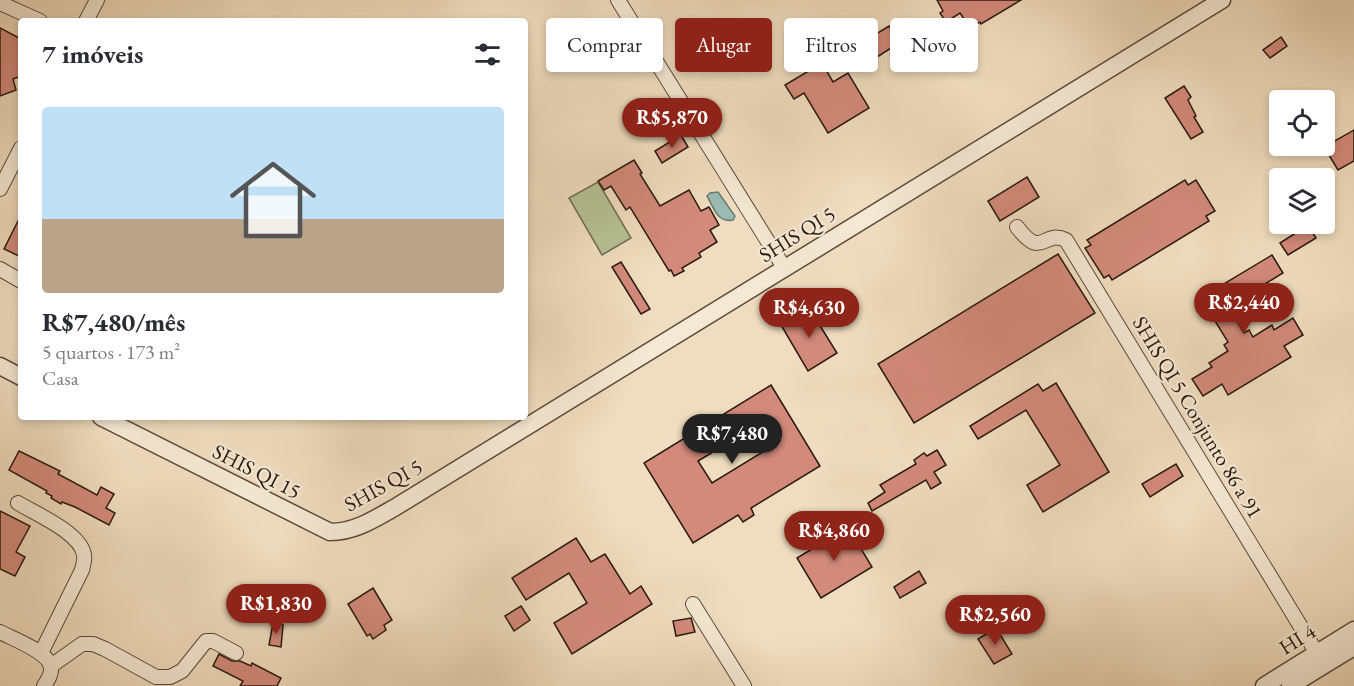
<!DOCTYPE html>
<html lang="pt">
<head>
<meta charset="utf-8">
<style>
  body { margin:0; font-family:"EB Garamond",serif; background:#f2f2f3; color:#2b2b33; height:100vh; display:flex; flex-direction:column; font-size:22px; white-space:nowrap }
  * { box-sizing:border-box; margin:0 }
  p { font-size:20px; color:#7c7c81 }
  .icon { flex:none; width:33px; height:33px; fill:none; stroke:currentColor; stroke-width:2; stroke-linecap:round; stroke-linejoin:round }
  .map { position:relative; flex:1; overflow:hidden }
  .sheet { position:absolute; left:18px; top:18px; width:510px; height:402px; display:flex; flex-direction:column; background:#fff; border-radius:6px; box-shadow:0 3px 9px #0003 }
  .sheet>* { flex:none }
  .hud { position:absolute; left:546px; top:18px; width:570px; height:54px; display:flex; gap:12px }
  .buttons { position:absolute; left:1269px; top:90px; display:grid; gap:12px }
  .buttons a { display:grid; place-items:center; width:66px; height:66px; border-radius:6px; background:#fff; box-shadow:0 3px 9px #0003; font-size:30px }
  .price { position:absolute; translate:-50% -51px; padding:0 14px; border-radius:21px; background:#8f2418; color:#fff; font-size:20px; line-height:39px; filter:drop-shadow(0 2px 3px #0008) }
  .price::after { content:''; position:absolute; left:50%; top:36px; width:18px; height:14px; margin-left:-9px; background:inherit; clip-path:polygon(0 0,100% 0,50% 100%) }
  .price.selected { background:#222; color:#fff }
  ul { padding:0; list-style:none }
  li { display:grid; align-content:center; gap:12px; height:318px; padding:0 24px }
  li span { display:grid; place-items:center; height:186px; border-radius:6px; color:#555 }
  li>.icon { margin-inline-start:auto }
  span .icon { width:108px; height:108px; fill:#fffc; stroke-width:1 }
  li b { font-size:26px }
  h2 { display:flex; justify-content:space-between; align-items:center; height:72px; padding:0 24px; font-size:26px }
  .chip { padding:0 21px; border-radius:6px; background:#fff; box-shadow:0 3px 9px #0003; font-size:21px; line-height:54px }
  .chip.selected { background:#8f2418; color:#fff }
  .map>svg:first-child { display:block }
</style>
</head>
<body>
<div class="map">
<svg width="1354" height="686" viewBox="0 0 1354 686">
  <rect width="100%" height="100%" fill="#f0ddbf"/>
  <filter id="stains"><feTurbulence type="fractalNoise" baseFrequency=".00333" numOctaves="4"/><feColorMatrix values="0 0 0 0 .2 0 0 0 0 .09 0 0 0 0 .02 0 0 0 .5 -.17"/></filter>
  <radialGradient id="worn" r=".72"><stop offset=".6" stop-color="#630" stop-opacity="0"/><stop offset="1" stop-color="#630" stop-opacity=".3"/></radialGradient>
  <path fill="#b5c296" stroke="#706e52" stroke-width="1.5" d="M598 182 631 238 602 255 569 198Z"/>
  <path fill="#9abbb3" stroke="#6d7a71" stroke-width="1.5" d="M718 192 735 216 733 220C717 223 714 208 707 196L710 193Z"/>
  <g fill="#d38a7b" stroke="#2a190f" stroke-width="1.5" fill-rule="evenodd">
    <path d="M937 0H1021L981 24 980 22 970 28 960 13 946 22 940 13 943 11Z"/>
    <path d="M889 26 899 43 874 59 873 58 870 60 864 49 866 47 863 42Z"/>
    <path d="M0 28 21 39V76L13 79 16 90 0 96Z"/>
    <path d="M1281 37 1287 46 1270 58 1263 50Z"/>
    <path d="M822 63 833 82 848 73 869 108 828 133 804 93 794 99 785 85Z"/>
    <path d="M1184 86 1191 97 1188 100 1196 116 1194 117 1203 132 1191 139 1165 98Z"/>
    <path d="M657 99 665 113 647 125 638 111Z"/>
    <path d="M1354 130V161L1338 170 1324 147Z"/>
    <path d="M681 135 688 147 662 163 655 151Z"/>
    <path d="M634 160 642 173 640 174 660 206 689 190 701 211 709 207 719 225 710 230 717 242 699 253 701 257 682 268 684 271 674 276 671 270 669 271 630 207 626 210 611 186 604 190 598 181Z"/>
    <path d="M1027 177 1039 197 1000 221 988 201Z"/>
    <path d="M1185 180 1188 185 1196 180 1215 211 1206 216 1209 221 1112 280 1109 275 1104 278 1085 248 1091 245 1087 240Z"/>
    <path d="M21 215V257L4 249Z"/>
    <path d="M1308 225 1316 238 1288 255 1280 243Z"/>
    <path d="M1058 254 1095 313 914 423 878 364Z"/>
    <path d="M1272 255 1283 273 1228 306 1244 333 1249 330 1253 337 1272 325 1274 330 1293 318 1303 335 1284 346 1291 357 1228 395 1222 384 1203 396 1192 379 1212 367 1209 363 1228 351 1224 345 1228 342 1212 316 1208 318 1197 300Z"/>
    <path d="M621 262 650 309 641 314 612 267Z"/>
    <path d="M809 308 837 353 808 371 781 325Z"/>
    <path d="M1056 383 1109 472 1043 512 1027 485 1060 465 1026 410 978 439 970 426 1038 384 1043 391Z"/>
    <path d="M771 385 820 466 751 508 754 515 743 522 738 515 693 543 644 463ZM761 423 774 445 712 483 698 461Z"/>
    <path d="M937 450 946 465 934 472 941 483 931 489 926 480 872 511 868 503 885 492 880 485 916 464 914 460 924 453 927 456Z"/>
    <path d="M19 451 60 471 58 474 97 495 101 487 114 494 106 508 115 513 109 525 75 507 62 502 61 504 51 498 52 496 46 493 47 491 9 470Z"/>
    <path d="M1176 464 1183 476 1150 497 1142 484Z"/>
    <path d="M0 511 30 526 16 552 25 557 15 576 0 569Z"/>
    <path d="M848 527 872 567 821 598 797 558Z"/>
    <path d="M576 538 591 562 605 554 630 594 641 586 652 604 572 654 554 623 587 603 569 573 526 600 512 578Z"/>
    <path d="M919 571 926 583 900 598 894 587Z"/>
    <path d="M373 588 392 620 384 625 386 630 373 639 370 634 367 636 348 604Z"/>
    <path d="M521 606 530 620 514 631 505 616Z"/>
    <path d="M691 618 695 632 676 636 673 621Z"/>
    <path d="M273 623 283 625 281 647 269 645Z"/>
    <path d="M996 628 1012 654 994 664 978 639Z"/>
    <path d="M219 654 232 661H240L251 666 252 663 281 678 277 686H240L243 681 213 666Z"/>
  </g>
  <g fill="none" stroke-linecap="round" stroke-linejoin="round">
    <defs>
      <g id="minor">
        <path d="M618 0 785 269"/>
        <path d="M0 3 40 21"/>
        <path d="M86 21 97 0"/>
        <path d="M0 189 21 148"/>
        <path d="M1017 227C1043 261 1042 229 1066 240L1321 660"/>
        <path d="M0 269 21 281"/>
        <path d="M18 503C36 514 81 533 84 555 85 559 83 566 82 570L41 653"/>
        <path d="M693 604 744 686"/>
        <path d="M0 632C13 639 50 652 51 668 52 674 47 681 44 686"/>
        <path d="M51 666 82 644H93L105 649 156 677H170L182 671 206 641H213L236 653"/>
      </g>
      <g id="tertiary">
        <path d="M0 366 21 377"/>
        <path d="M101 417 330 532C354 532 373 520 394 508L1222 0"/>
        <path d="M1264 686 1354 630"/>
        <path d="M1290 686 1354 647"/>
      </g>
    </defs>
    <use href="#minor" stroke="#5c4a3b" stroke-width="16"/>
    <use href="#tertiary" stroke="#5c4a3b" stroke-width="19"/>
    <use href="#minor" stroke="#f5e9d5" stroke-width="14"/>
    <use href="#tertiary" stroke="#f5e9d5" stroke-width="16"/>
  </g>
  <g text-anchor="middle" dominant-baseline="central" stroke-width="4.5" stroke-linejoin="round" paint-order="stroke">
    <g font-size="21" fill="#2a190f" stroke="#f5e9d5">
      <text transform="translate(797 234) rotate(-32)">SHIS QI 5</text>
      <text transform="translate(1198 417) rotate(59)">SHIS QI 5 Conjunto 86 a 91</text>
      <text transform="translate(257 471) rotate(27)">SHIS QI 15</text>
      <text transform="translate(383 485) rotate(-29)">SHIS QI 5</text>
      <text transform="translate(1297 639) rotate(-32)">HI 4</text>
    </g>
  </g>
  <rect width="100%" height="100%" filter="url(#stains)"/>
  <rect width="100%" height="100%" fill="url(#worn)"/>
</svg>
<div class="buttons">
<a><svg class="icon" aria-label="locate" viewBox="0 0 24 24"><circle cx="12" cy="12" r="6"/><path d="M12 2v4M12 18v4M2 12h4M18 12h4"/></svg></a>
<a><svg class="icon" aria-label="layers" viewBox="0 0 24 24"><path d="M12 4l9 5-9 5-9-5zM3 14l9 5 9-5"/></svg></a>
</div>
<b class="price" style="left:672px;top:149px">R$5,870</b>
<b class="price" style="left:1244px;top:334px">R$2,440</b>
<b class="price" style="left:809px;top:339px">R$4,630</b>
<b class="price selected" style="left:732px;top:465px">R$7,480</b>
<b class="price" style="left:834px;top:562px">R$4,860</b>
<b class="price" style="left:276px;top:635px">R$1,830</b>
<b class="price" style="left:995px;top:646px">R$2,560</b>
<div class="hud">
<a class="chip">Comprar</a>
<a class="chip selected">Alugar</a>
<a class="chip">Filtros</a>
<a class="chip">Novo</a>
</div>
<section class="sheet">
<h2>7 imóveis<svg class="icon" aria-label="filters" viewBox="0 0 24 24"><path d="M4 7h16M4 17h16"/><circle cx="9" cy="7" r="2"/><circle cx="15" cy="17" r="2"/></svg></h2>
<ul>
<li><span style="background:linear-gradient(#bfe0f5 60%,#b9a48a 0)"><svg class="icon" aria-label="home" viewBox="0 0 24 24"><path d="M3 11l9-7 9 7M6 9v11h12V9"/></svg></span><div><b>R$7,480/mês</b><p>5 quartos · 173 m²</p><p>Casa</p></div></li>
</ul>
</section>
</div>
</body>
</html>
